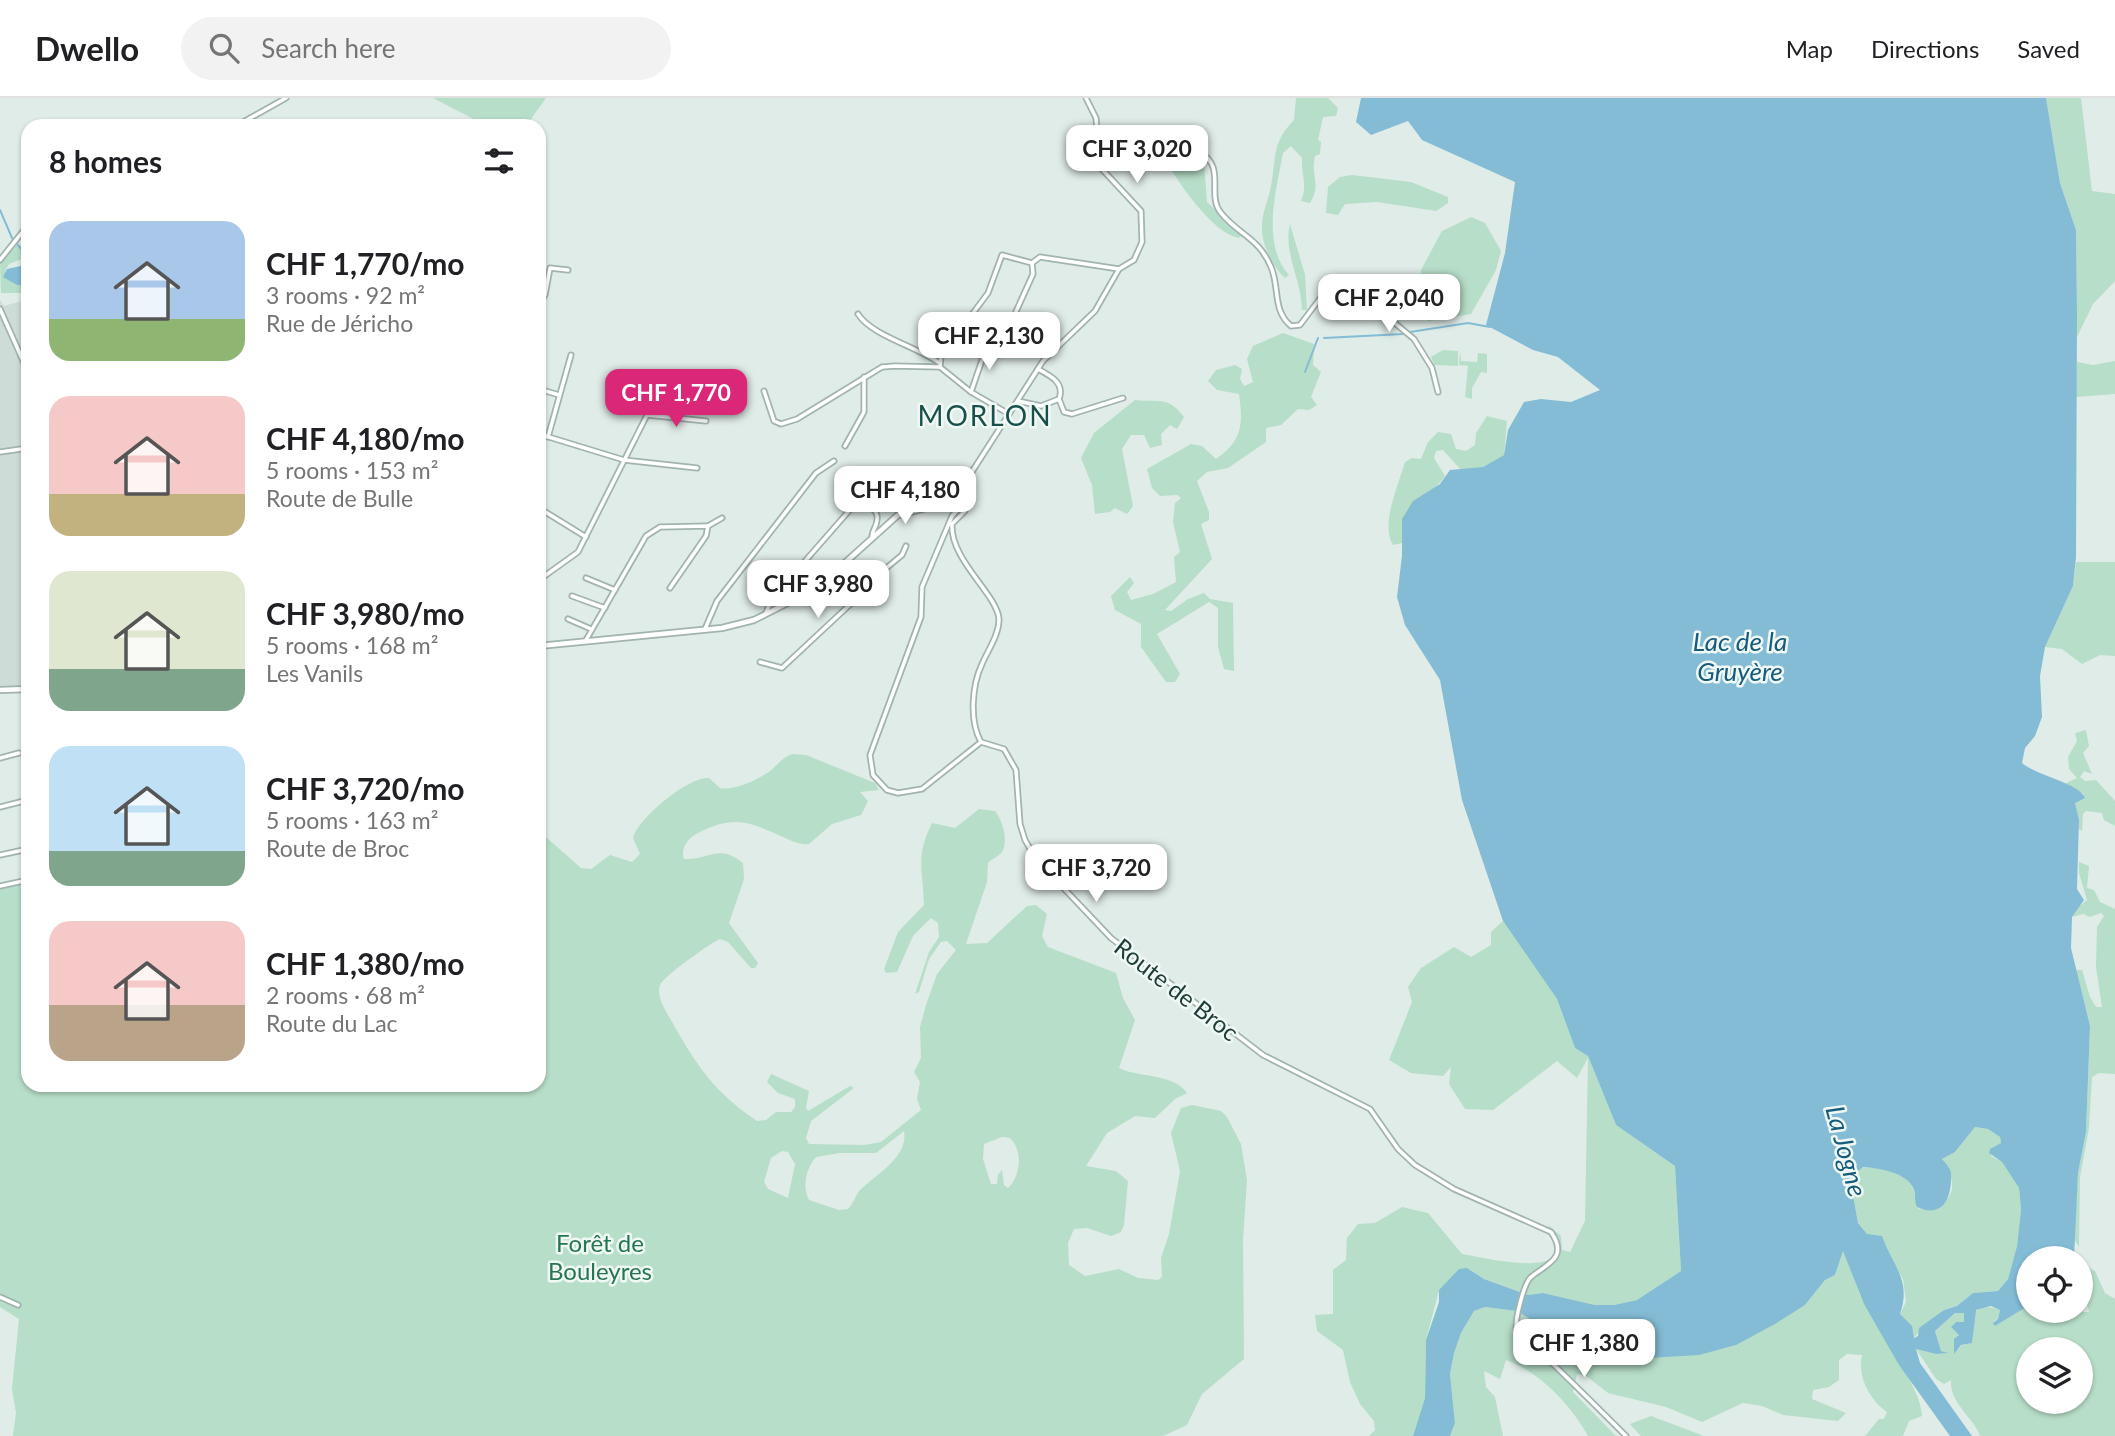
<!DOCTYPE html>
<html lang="en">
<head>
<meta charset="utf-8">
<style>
  body { margin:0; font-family:Lato,sans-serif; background:#f2f2f2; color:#202124; height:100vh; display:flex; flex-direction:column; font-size:26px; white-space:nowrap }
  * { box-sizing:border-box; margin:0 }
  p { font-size:23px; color:#757577 }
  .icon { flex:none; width:38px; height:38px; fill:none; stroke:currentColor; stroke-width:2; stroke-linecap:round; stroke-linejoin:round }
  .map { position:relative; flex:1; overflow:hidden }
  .side { position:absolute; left:21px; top:21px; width:525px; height:973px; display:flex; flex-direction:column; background:#fff; border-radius:21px; box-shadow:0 2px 5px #0004 }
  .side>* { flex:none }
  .fabs { position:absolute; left:2016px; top:1148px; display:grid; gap:14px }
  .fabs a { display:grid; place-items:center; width:77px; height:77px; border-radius:50%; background:#fff; box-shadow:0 2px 5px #0004; font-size:35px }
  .price { position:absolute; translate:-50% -60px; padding:0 16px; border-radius:14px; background:#fff; color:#222; font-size:23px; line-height:46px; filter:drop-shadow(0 2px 4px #0008) }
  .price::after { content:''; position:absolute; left:50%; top:42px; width:21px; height:16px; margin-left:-10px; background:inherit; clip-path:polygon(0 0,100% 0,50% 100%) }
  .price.active { background:#db2777; color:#fff }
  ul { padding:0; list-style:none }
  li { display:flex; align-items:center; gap:21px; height:175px; padding:0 28px }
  li span { display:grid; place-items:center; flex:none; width:196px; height:140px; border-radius:21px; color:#555 }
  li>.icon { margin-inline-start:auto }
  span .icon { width:84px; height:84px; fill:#fffc; stroke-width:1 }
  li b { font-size:30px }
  h2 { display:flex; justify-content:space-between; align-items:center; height:84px; padding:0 28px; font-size:30px }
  header { display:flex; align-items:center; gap:42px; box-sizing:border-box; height:98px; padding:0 35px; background:#fff; border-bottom:2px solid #e0e0e0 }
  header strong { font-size:33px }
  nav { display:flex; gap:38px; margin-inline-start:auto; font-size:24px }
  .search { width:490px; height:63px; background:#f2f2f2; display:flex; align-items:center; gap:18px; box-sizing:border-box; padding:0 24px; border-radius:38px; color:#757577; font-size:26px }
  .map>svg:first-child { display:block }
</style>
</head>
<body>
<header>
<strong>Dwello</strong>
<div class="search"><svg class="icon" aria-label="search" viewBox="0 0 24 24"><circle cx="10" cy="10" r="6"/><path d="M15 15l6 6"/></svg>Search here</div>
<nav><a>Map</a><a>Directions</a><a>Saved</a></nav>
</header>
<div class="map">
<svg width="2115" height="1338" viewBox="0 0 2115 1338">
  <rect width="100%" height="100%" fill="#e0ece8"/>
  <path fill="#cedcd7" d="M28 201V591L0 592V202L4 208Z"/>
  <g fill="#b7dec8" fill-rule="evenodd">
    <path d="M433 0H546L526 28H487Z"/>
    <path d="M1296 0H1328L1338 10 1336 18 1323 19 1318 42 1321 44 1320 56 1315 58C1310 79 1322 85 1310 105L1301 103C1308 86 1301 77 1302 60L1291 48 1283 55C1276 93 1261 146 1289 177L1285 180C1273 169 1262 147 1262 131 1261 119 1267 105 1270 93 1277 63 1270 46 1294 22Z"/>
    <path d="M2046 0H2081L2092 93 2115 96V183L2093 206 2077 239 2076 132 2060 85Z"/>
    <path d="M1164 43 1186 51 1204 65 1207 104 1242 137 1239 140C1210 135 1167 70 1157 44Z"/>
    <path d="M1352 77 1411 84 1448 99V105L1436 113 1377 104 1345 106 1338 117 1326 115 1328 89 1340 79Z"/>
    <path d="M1471 119 1485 125 1501 153 1496 172 1471 216 1428 223 1419 204 1421 172 1442 133Z"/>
    <path d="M1290 126 1305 177 1307 212H1302C1302 183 1283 155 1290 126Z"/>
    <path d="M18 146 28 153V165L22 161 9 166 5 173 17 187H26L22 195H1L0 164Z"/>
    <path d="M1283 235 1314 246 1313 267 1321 274 1311 299 1317 307 1309 312 1298 311 1281 327 1266 330V344L1228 370 1207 374 1197 383 1209 414V422L1201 426 1212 461 1165 512 1171 513 1188 501 1204 495 1210 501 1233 505 1234 573 1224 571 1218 549V510L1209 504 1157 536 1180 576 1175 584H1166L1141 549V526L1115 512 1111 498 1130 479 1134 485 1127 494 1131 502 1153 496 1176 484 1174 459 1180 454 1173 424 1175 405 1181 400 1177 397 1160 398 1152 390 1147 371 1191 346 1202 348 1216 361C1243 343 1243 325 1239 296L1217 292 1208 283 1216 272 1235 267 1242 271 1240 281 1244 288 1253 284 1247 261 1253 248Z"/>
    <path d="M1443 252 1458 253V268L1434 267 1431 259Z"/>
    <path d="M1460 253 1461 263 1477 264 1478 255 1487 256V275L1481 274 1472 290V301L1465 299 1468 268 1459 267Z"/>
    <path d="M2115 263V296L2076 299 2077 264 2093 267Z"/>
    <path d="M1135 302C1160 305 1167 297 1184 319L1177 331 1170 327 1161 336 1162 347 1150 350 1144 337H1131L1122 351 1133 408 1127 416 1115 410 1110 414 1095 416 1092 387 1081 360 1094 335Z"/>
    <path d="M1487 318 1507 323 1504 357 1483 369 1462 373 1443 352 1436 353 1434 360 1445 378C1422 410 1402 393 1402 445L1393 447C1380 426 1399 386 1405 364L1412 360 1421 361 1428 344 1438 334 1451 336 1456 351 1466 353 1475 347 1476 335Z"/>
    <path d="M2076 464H2115V558L2100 557 2082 566 2062 551 2045 549 2073 488Z"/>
    <path d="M2086 632 2089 648 2083 655 2092 676 2084 673 2080 679 2085 683 2096 682 2115 703V728L2104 722 2102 715 2086 713 2083 716 2082 733 2079 731 2075 704 2084 696 2064 686 2077 680 2069 671 2068 659 2077 643 2075 635Z"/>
    <path d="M793 656 806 657 875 685 879 692 860 694 868 703 861 717 832 726 809 746C799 747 792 743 783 739 748 723 733 717 698 735 688 740 680 750 684 761 710 762 718 745 743 765L744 781 729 825 758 865 755 870H751L728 844 720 841C709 846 664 878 660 887 656 899 666 913 671 922 696 967 714 994 757 1023L766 1022 776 1014H791L795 1009V1001L778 995 767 984 771 976 809 993 806 1010 808 1013 850 988 854 990 811 1023 806 1040 809 1046 864 1047 881 1044 921 1012 917 1001 920 984 914 974 921 960 920 929 926 907 937 876 956 852 947 843 941 844 929 861 919 894 915 896 929 854 939 839 938 825 931 820 913 838 897 874 886 875 884 871 898 834 924 807C923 772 915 759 932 725L955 730 979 711 995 713C1002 721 1009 743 1002 754 999 758 992 761 988 765L987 784 966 846 987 845 1027 808 1036 807 1047 816 1042 838 1048 849 1116 875 1123 900 1135 922 1119 970C1139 980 1173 975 1187 995L1175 1001 1155 1020 1135 1018 1107 1035 1086 1068 1116 1073 1128 1083 1124 1127 1121 1134 1111 1138 1087 1130 1074 1131 1068 1145 1069 1167 1085 1178 1119 1171 1138 1180 1158 1182 1162 1179 1161 1160 1169 1136 1180 1073 1171 1035 1181 1010 1192 1007 1221 1013 1227 1019 1241 1046 1247 1082 1243 1142 1244 1261 1202 1296 1187 1327 1163 1338H13L16 1315 12 1291 19 1221 0 1209V789L28 786V987H539V733L581 770 591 771 610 757 632 764 640 756 633 740C638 720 689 678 709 680L720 690C734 693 758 682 770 673 778 667 782 659 793 656ZM904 1033C909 1059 875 1077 860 1092 855 1098 854 1105 848 1111L839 1112 809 1102C802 1089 806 1070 816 1059L840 1055H876ZM1002 1039 1010 1040C1023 1052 1021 1078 1008 1090L1004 1087 1002 1072 998 1077 997 1086H991L983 1061 984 1046ZM782 1053 788 1054 795 1066 788 1100 768 1091 764 1084 771 1060Z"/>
    <path d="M2079 764 2089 768 2087 790 2094 792 2100 804 2115 811V976L2099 975 2092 979 2089 1030 2080 1079 2079 1149 2074 1141 2078 1075 2086 1034 2090 928 2075 872H2082L2090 899 2096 909H2102L2096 869 2097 829 2104 818 2101 815 2090 819 2083 816 2072 819 2076 811 2087 802 2079 775Z"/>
    <path d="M1503 823 1557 901 1575 950 1588 958 1616 1027 1675 1068 1681 1173 1637 1202 1614 1207H1595L1543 1195 1528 1197 1484 1181 1467 1170 1439 1192 1426 1242 1425 1300 1413 1338H1369L1375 1332 1374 1323 1360 1306 1350 1284 1343 1252 1317 1233 1315 1217 1333 1216V1172L1346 1162 1347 1140 1358 1126 1375 1125 1402 1109 1428 1115 1462 1156C1488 1160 1586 1186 1548 1127L1561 1138 1562 1152 1570 1154 1585 1123 1588 960 1577 980 1557 963 1493 1012 1465 1011 1449 986 1451 969 1443 978 1411 975 1389 962 1412 904 1408 889 1421 870 1454 849 1471 859 1491 847V834Z"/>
    <path d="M1975 1029 1988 1031 2000 1039 2001 1045 1993 1050 1991 1058 2002 1064 2019 1090 2021 1112 2017 1148 2008 1181 1998 1193 1973 1195 1957 1208 1944 1212 1913 1240 1912 1231 1900 1216 1906 1204 1903 1181 1884 1148 1867 1136 1858 1125 1850 1080 1859 1070C1876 1068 1904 1073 1912 1089 1917 1097 1913 1104 1919 1111 1955 1108 1960 1088 1942 1061L1955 1054Z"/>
    <path d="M1843 1153C1852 1169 1855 1187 1863 1203 1877 1231 1922 1290 1922 1318L1909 1323 1903 1338H1865L1879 1321H1884L1887 1314C1870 1302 1857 1279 1862 1257L1847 1256 1839 1262V1282L1829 1289 1813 1292 1812 1301 1846 1315 1838 1323 1783 1317 1762 1308 1743 1305 1702 1324 1666 1309 1608 1295 1585 1277 1577 1276 1573 1294 1616 1338H1588C1571 1307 1540 1274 1506 1262L1500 1281 1484 1273 1486 1289 1495 1299 1503 1338H1450L1455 1325 1450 1276 1454 1255 1461 1235 1474 1213 1485 1209 1518 1213 1540 1227 1623 1251 1805 1207 1825 1182 1835 1177Z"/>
    <path d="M2081 1162 2085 1168 2095 1173 2105 1195 2115 1201V1338H1980C1976 1322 1949 1305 1951 1282L1944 1286 1936 1281 1916 1251 1936 1256 1949 1255 1941 1253 1935 1233 1955 1215H1964L1966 1220 1963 1225 1956 1224 1951 1229 1959 1236 1954 1242 1955 1254 1962 1247 1972 1245 1974 1214C1982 1208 1991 1208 2000 1212L1998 1221 1994 1223 1995 1228 2028 1208V1213H2081V1209L2083 1214H2089L2081 1181ZM2028 1251H2081V1304H2028Z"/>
    <path d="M1651 1318 1704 1338H1641L1630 1326Z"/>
  </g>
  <g fill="#84bcd5" fill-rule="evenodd">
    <path d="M1361 0H2046L2060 85 2076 132 2077 217 2076 459 2073 488 2045 549 2040 578 2042 619 2035 638 2025 650 2022 665C2037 678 2079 685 2085 700L2075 705 2079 722 2077 791 2084 802 2072 819 2071 850 2090 928 2086 1034 2078 1075 2074 1160H2028V1208L1995 1228 1993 1225 1998 1221 2000 1212 1991 1208 1976 1212 1972 1245 1961 1247 1954 1256V1241L1959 1237 1951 1229 1956 1224H1964V1215H1955L1935 1233 1941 1253 1949 1255 1936 1256 1916 1251 1920 1265 1972 1338H1950L1899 1267 1864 1206 1843 1153 1835 1177 1825 1182 1805 1207 1775 1226 1736 1247 1699 1257 1649 1260 1540 1227 1517 1213 1485 1209 1474 1213 1461 1235 1454 1255 1450 1276 1455 1325 1450 1338H1413L1425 1300 1426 1242 1439 1204V1192L1459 1171 1467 1170 1484 1181 1528 1197 1543 1195 1595 1207H1614L1637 1202 1681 1173 1675 1068 1616 1027 1588 958 1575 950 1557 901 1503 823 1462 702 1440 582 1405 527 1397 499 1402 458V421L1413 403 1440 386 1450 372 1483 369 1504 357 1508 332 1524 304 1541 301 1571 304 1600 292 1558 259 1533 252 1486 227 1505 155 1515 84 1422 42 1408 23 1371 37 1356 24ZM1975 1029 1988 1031 2000 1039 2001 1045 1990 1051 1989 1055 2002 1064 2019 1090 2021 1112 2017 1148 2008 1181 1998 1193 1973 1195 1957 1208 1944 1212 1919 1230 1918 1238 1914 1240 1912 1228 1900 1216C1912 1182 1892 1167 1882 1138L1867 1136 1858 1125 1850 1080 1863 1069C1878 1070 1908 1074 1914 1092 1916 1099 1914 1103 1917 1109 1946 1122 1952 1095 1951 1075 1950 1069 1945 1065 1942 1061L1955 1054Z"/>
    <path d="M25 167 28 169V188L17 187 3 179 7 171Z"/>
  </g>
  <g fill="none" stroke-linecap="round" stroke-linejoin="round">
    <g stroke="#84bcd5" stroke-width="2">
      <path d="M0 112 12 140 28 159"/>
      <path d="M1410 234 1468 225 1490 229"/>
      <path d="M1324 240 1403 236"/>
      <path d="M1305 274 1318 240"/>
    </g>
    <defs>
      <g id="minor">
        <path d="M1086 0 1096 20 1100 69 1141 113 1142 144 1134 162 1119 171 1095 213 1043 263 959 394 965 404 952 418 922 489 921 519 870 657 873 677 887 692 898 695 922 691 981 644 1004 651 1016 672 1020 726 1025 742 1036 761 1111 840 1263 957 1370 1011 1398 1051 1415 1067 1454 1091 1551 1134C1569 1160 1547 1166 1531 1179 1524 1185 1513 1226 1517 1235 1523 1251 1541 1256 1553 1266 1578 1290 1602 1314 1626 1338"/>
        <path d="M236 28 286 0"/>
        <path d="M1098 34C1125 35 1202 38 1213 69 1218 84 1210 102 1221 115 1239 137 1259 140 1271 169 1280 190 1272 212 1291 228L1300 227 1331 186 1374 199 1390 221 1414 241 1432 270 1438 294"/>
        <path d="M0 162 28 127"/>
        <path d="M539 207 545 197 550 170 568 172"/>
        <path d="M0 211 28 274"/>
        <path d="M858 216C871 237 915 248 938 264"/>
        <path d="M1014 218 1033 176 1032 165"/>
        <path d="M940 269 941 258 988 195 1002 157 1032 165 1040 159 1119 171"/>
        <path d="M622 283 620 309 647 313"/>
        <path d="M539 291 559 297"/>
        <path d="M764 293 774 323 781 326 797 321 882 269 895 268 940 269 971 294 1009 316"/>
        <path d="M971 294 982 262 996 251"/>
        <path d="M1059 301 1064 314 1072 316 1123 300"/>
        <path d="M1018 303 1041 308 1059 301C1065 285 1051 278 1038 271"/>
        <path d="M647 317 706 323"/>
        <path d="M539 336 624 362 697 370"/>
        <path d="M548 339 571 257"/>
        <path d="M845 348 864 314V279"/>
        <path d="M0 354 28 350"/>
        <path d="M965 404V413L952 426C950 462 997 496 999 521 999 537 988 552 982 566 972 587 969 623 981 644"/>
        <path d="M539 410 586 439"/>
        <path d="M708 428 722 420"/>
        <path d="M586 480 615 492"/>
        <path d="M539 482 578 454 647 317 654 291"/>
        <path d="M866 487 902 457 906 448"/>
        <path d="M572 498 605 510"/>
        <path d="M766 515 771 502 855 406C863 404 879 410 877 422 877 428 872 432 872 439"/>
        <path d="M568 521 591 531"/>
        <path d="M705 531 717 503 816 375 834 363"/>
        <path d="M586 542 646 438 660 429 708 428 706 438 670 490"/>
        <path d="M760 564 782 570 857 500 866 487 845 465"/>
        <path d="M0 660 19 655"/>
        <path d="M0 709 28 702"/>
        <path d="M0 757 28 751"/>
        <path d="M0 788 28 782"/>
        <path d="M0 1199 18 1207"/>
      </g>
      <g id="tertiary">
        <path d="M539 548 722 530 754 522 817 490 898 417 942 406 959 394"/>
        <path d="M0 592 28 591"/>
      </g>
    </defs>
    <use href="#minor" stroke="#a2b4b0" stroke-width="7"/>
    <use href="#tertiary" stroke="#a2b4b0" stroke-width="8"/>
    <use href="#minor" stroke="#fff" stroke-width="3.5"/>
    <use href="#tertiary" stroke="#fff" stroke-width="4.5"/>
  </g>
  <g text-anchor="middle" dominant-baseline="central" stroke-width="5" stroke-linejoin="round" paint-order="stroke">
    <g font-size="24" fill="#1f3d39" stroke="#f0f8f5">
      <text transform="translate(1177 891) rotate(38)">Route de Broc</text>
    </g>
    <g font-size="24" fill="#277652" stroke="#f0f8f5">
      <text x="600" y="1144">Forêt de<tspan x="600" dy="28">Bouleyres</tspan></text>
    </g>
    <g font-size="26" font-style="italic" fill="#165c7c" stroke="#f0f8f5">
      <text x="1740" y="543">Lac de la<tspan x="1740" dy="30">Gruyère</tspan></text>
      <text transform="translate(1847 1053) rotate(75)">La Jogne</text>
    </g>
    <g font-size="28" letter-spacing="2" fill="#1a504b" stroke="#f0f8f5">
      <text x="985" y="317">MORLON</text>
    </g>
  </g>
</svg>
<div class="fabs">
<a><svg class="icon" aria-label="locate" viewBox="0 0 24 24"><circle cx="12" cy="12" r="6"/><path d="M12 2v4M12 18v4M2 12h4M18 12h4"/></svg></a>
<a><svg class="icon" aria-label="layers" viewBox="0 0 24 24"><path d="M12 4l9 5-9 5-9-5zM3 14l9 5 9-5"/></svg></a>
</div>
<b class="price" style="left:1137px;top:87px">CHF 3,020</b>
<b class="price" style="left:1389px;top:236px">CHF 2,040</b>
<b class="price" style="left:989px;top:274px">CHF 2,130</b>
<b class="price active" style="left:676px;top:331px">CHF 1,770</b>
<b class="price" style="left:905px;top:428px">CHF 4,180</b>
<b class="price" style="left:818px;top:522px">CHF 3,980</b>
<b class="price" style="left:1096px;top:806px">CHF 3,720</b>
<b class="price" style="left:1584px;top:1281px">CHF 1,380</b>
<section class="side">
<h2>8 homes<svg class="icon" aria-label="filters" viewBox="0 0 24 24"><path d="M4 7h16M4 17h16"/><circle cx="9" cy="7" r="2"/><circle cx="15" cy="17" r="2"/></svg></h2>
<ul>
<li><span style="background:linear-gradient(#a9c7e8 70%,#8fb573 0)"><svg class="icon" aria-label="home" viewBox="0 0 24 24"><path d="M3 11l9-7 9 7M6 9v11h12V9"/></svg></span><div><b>CHF 1,770/mo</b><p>3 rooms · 92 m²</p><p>Rue de Jéricho</p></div></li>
<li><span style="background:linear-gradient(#f6c9c9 70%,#c2b280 0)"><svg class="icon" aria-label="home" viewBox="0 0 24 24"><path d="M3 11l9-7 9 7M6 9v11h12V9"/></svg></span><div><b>CHF 4,180/mo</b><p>5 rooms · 153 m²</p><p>Route de Bulle</p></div></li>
<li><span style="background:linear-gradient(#dfe7d0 70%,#7fa58c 0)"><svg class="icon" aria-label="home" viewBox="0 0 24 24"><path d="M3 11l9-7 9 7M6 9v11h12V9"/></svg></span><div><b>CHF 3,980/mo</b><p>5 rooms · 168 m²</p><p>Les Vanils</p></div></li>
<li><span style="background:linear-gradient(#bfe0f5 75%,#7fa58c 0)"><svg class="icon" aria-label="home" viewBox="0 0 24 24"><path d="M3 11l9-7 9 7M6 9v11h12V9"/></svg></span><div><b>CHF 3,720/mo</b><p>5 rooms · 163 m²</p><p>Route de Broc</p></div></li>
<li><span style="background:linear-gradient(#f6c9c9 60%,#b9a48a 0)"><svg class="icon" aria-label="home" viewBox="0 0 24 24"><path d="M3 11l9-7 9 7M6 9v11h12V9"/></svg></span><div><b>CHF 1,380/mo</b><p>2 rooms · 68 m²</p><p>Route du Lac</p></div></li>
</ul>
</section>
</div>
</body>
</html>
